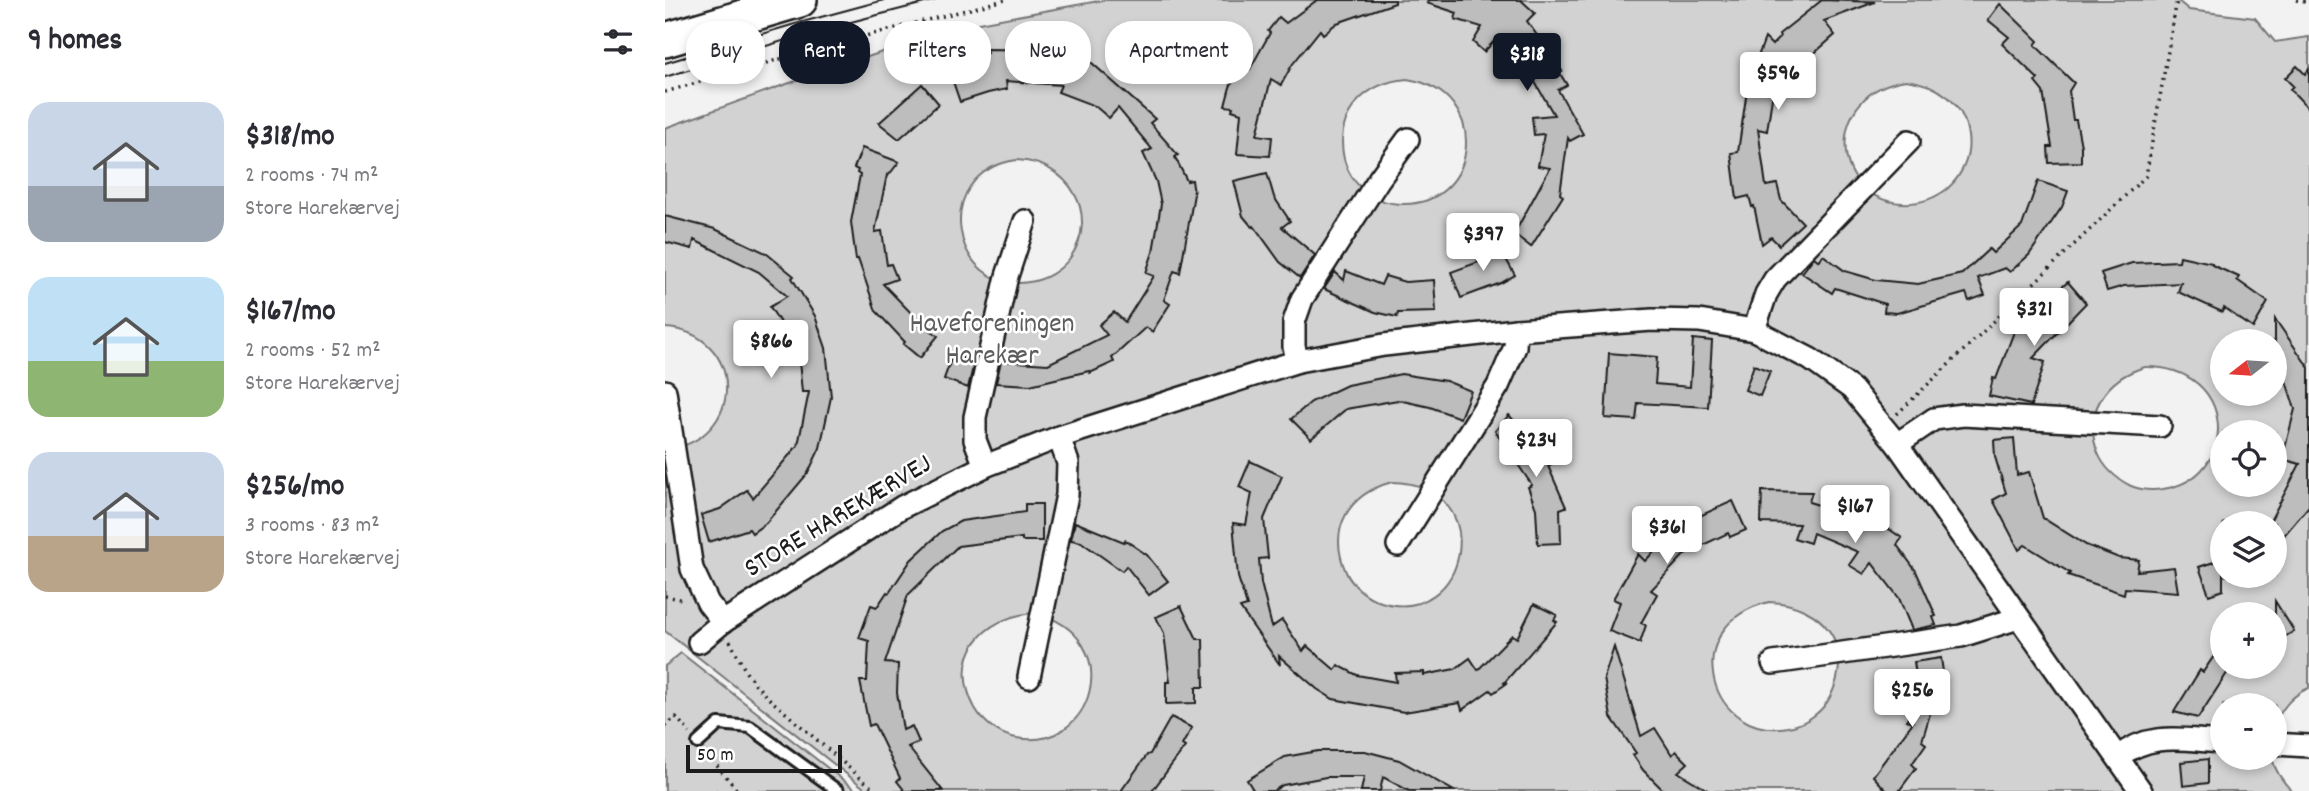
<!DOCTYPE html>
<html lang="en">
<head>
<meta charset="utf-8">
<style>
  body { margin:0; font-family:Dekko,sans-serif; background:#f2f2f3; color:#2b2b33; height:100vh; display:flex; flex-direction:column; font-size:26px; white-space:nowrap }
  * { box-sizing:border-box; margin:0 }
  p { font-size:23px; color:#7c7c81 }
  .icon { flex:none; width:38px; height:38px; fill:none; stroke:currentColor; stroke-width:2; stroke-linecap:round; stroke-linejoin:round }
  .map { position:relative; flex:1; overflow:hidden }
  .drawer { display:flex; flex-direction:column; background:#fff; width:665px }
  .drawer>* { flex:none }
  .top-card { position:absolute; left:21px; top:21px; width:665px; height:63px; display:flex; gap:14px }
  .needle { width:46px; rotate:253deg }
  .tools { position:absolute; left:1545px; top:329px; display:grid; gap:14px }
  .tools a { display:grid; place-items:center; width:77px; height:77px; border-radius:50%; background:#fff; box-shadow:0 4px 10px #0003; font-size:35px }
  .scale { position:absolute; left:21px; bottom:18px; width:156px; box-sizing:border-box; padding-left:7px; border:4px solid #1c1c1c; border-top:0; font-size:19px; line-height:24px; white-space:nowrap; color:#1c1c1c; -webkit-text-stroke:5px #fff; paint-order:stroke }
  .price { position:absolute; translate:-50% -60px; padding:0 16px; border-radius:7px; background:#fff; color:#222; font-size:23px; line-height:46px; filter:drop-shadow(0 2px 4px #0008) }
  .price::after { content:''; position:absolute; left:50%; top:42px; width:21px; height:16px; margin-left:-10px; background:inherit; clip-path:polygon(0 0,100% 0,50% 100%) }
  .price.current { background:#111827; color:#fff }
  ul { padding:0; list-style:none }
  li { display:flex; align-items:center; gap:21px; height:175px; padding:0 28px }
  li span { display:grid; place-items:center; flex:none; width:196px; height:140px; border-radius:21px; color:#555 }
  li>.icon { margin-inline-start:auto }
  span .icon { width:84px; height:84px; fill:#fffc; stroke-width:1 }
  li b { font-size:30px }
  h2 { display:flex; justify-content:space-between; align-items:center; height:84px; padding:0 28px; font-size:30px }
  .chip { padding:0 24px; border-radius:28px; background:#fff; box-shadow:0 4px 10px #0003; font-size:24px; line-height:63px }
  .chip.current { background:#111827; color:#fff }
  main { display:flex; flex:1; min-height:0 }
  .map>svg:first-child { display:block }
</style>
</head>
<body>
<main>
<section class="drawer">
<h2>9 homes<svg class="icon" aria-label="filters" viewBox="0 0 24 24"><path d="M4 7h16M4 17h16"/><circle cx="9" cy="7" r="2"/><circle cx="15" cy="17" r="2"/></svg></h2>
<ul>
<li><span style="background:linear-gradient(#c9d6e8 60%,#9aa5b1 0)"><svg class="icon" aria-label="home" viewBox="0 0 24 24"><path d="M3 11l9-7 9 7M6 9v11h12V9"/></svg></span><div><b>$318/mo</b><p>2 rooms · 74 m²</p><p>Store Harekærvej</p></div></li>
<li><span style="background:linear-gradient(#bfe0f5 60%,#8fb573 0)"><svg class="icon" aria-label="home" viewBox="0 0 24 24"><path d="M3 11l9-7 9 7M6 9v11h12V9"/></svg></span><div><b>$167/mo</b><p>2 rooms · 52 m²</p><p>Store Harekærvej</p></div></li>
<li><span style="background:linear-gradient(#c9d6e8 60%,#b9a48a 0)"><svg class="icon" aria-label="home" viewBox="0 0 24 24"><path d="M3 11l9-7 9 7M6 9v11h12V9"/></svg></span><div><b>$256/mo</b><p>3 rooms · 83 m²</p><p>Store Harekærvej</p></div></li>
</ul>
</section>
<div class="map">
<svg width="1644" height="791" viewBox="0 0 1644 791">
  <rect width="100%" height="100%" fill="#f2f2f2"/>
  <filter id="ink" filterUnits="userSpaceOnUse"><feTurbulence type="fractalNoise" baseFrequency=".0143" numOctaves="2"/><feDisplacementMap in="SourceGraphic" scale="14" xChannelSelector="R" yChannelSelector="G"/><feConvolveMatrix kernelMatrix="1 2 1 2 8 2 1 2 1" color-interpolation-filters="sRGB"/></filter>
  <g filter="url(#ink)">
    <g fill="#d2d2d2" stroke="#777" stroke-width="2" fill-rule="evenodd">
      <path d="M439 0H1512L1524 10 1590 18 1610 42 1644 37V688C1627 695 1618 707 1610 723V705H1558V758H1607C1610 771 1617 781 1627 791H203L0 631V450C84 439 79 332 0 328V128L116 86 292 27ZM742 79C827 92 815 204 739 204 661 204 651 87 742 79ZM1241 80C1273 84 1299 102 1303 136 1306 156 1297 176 1282 189 1269 199 1254 204 1237 203 1163 199 1159 91 1241 80ZM352 160C403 162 436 214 405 258 395 271 380 280 364 282 287 295 263 172 352 160ZM1558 341H1610V394H1558ZM1480 367C1573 366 1575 478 1498 489 1487 491 1476 490 1466 486 1452 479 1439 468 1433 453 1417 413 1441 378 1480 367ZM1558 432H1610V485H1558ZM727 482C833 484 803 629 716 602 702 597 687 586 681 572 662 528 684 494 727 482ZM1558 523H1610V576H1558ZM1104 602C1158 604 1191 646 1165 697 1158 711 1143 722 1128 726 1045 746 1009 625 1104 602ZM370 613C464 636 429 757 347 737 332 733 318 722 310 708 283 658 317 616 370 613ZM1558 614H1610V667H1558Z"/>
      <path d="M16 653 192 791H0V666Z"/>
    </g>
    <g fill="#bdbdbd" stroke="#1c1c1c" stroke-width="2">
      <path d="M652 0H730V3L672 23 658 34 655 30 627 65 616 85 606 79 592 135 607 137 605 156 572 154 576 113 567 110 568 107 560 106 565 87 575 65 585 69 605 33 603 31 614 17 621 23Z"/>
      <path d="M763 0H856L870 13 862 21 897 71 894 72 902 85 893 90 918 134 905 141 903 138 895 194 898 196 866 247 849 234 885 168 873 166 879 134 869 135 867 117 889 115 860 65 854 70 832 38 819 52 808 42 817 27 790 19 792 13 762 3Z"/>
      <path d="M1157 0 1210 2 1159 21 1170 35 1128 72 1119 95 1108 91 1102 131 1093 129 1101 186 1112 184 1116 200 1138 223 1114 245 1106 237 1097 244 1089 206 1087 207 1084 196 1072 199 1066 153 1073 152 1083 83 1100 38 1107 45 1115 37 1114 34Z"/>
      <path d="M1335 4 1373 41 1370 45 1409 83 1404 91 1408 120H1411L1416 146V162L1384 163 1383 147H1387L1378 92 1370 82 1373 79 1337 44 1344 37 1323 20Z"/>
      <path d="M321 49 387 50V55L415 66 419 56 490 119 485 123 513 155 510 157 522 181 527 180 529 194 515 273 509 271 499 300 505 304 487 332 481 327 447 358 449 362 425 373 424 371 365 385 331 383 336 361 383 364 442 335 434 325 449 312 460 322 489 276 481 273 488 252 496 204 491 181 478 153 487 149 453 108 444 118 430 106 393 92 396 85 341 81 342 89 323 93 295 102 283 67 322 53Z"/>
      <path d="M1632 66 1640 74 1644 69V109L1625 89 1628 86 1620 78Z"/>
      <path d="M257 84 274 104 234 139 214 123Z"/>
      <path d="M197 148 234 162 223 176 222 175 210 232 217 231 222 265 226 264 232 279 218 284 252 319 273 336 255 358 238 344 240 342 211 311 193 259 191 260 186 222 195 175 192 173 193 170 189 168Z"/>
      <path d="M602 173 609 197 625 221 617 227 650 255 635 278 615 262 589 226 587 227 578 216 569 181Z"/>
      <path d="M1373 181 1403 191 1397 207 1364 255 1345 272 1340 268 1313 278 1320 295 1304 301 1301 293 1232 313 1219 312 1220 304 1170 288 1167 293 1137 273 1149 257 1154 261 1158 255 1180 271 1211 280 1253 284 1297 274 1324 249 1328 253 1357 226Z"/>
      <path d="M0 216 50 229 101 253 129 276 127 278 150 316 161 348 166 397 155 448 143 473 101 523 87 533 84 529 44 542 36 515 55 509 82 490 88 498 133 445 144 392H137L132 341 128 343 105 307 122 296 94 272 29 240 27 249 0 242Z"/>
      <path d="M832 243 850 275 836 283 796 298 786 272 822 259 818 251Z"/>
      <path d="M1515 256 1547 263V265L1574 277 1572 280 1603 302 1588 328 1559 308 1557 312 1513 292 1516 283 1459 286 1442 291 1436 273 1467 263 1514 261Z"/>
      <path d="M681 271 716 285 720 276 740 282 769 280 771 312 733 313 732 317 710 312 659 289 670 272 679 280Z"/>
      <path d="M1403 282 1421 303 1368 358 1380 362 1366 405 1324 396 1328 378 1331 379 1350 329 1355 331 1387 298 1386 296Z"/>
      <path d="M1610 319 1644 368V506L1610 546V523H1604L1635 464 1617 459 1630 409 1610 347Z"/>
      <path d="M1028 339 1047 341 1043 407 973 403 971 420 940 418 944 353 992 357 990 384 1025 387Z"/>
      <path d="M288 354 309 363 303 388 279 379Z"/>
      <path d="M1089 365 1105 371 1095 396 1080 390Z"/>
      <path d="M736 374 781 381 806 391 795 418 765 407 733 400 681 409 646 439 626 419 646 402 682 385Z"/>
      <path d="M844 415 873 449 881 444 892 461 883 466 901 507 895 509 896 543 873 544 871 509 863 487 867 485 830 431Z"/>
      <path d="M1349 438 1352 475 1364 472 1378 518 1421 545 1454 558 1474 560 1472 571 1509 567 1513 592 1460 588 1459 594 1403 575 1405 573 1360 545 1354 550 1328 500 1341 493 1330 457 1329 440Z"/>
      <path d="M585 461 617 476 599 519 603 558 594 559 596 583 607 627 617 620 638 651 642 646 670 670 673 665 692 675 731 682 730 673 759 672V675L790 669 805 658 813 670 847 635 852 638 869 604 892 615 889 620 892 622 839 683 841 684 828 693 825 690 797 710 795 703 739 712 668 699 652 689 614 656 615 665 575 608 582 606 573 577 568 523 581 525 587 493 574 487Z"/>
      <path d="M1097 491 1147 492 1144 502 1173 511 1177 501 1210 515 1208 518 1237 538 1232 545 1251 571 1271 616 1268 617 1271 625 1247 630 1234 598 1207 563 1199 574 1184 565 1193 552 1148 533 1145 543 1129 538 1134 524 1096 523Z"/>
      <path d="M1068 501 1081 530 1065 537 1063 533 1021 553 986 590 992 594 976 623 981 625 975 643 944 631 955 602 948 599 973 554 980 561 1014 525Z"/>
      <path d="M360 504H377V541H357V538L293 546 243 595 220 663 233 664 232 693 238 730 247 726 254 742 243 747 278 791H240L232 781 235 778 209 724 204 726 195 681H202L204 641 194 638 206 605 212 607 222 592 224 593 246 560 277 531 296 521 360 512Z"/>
      <path d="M410 522 459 542 460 540 482 555 503 581 484 595 461 566 457 571 416 542 406 540Z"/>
      <path d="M1558 559V590L1544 595 1534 567Z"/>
      <path d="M1610 601 1629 631 1610 643Z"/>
      <path d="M516 606 532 639H538L539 687H531V703L501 704V682H505L499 633 491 617Z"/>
      <path d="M949 647 976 736 990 728 1007 755 1011 751 1023 763 1013 772 1044 791H999L978 770 968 755 971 753 946 717 939 678Z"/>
      <path d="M1549 656 1558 662V667H1566L1533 718 1509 712 1535 670 1538 672Z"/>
      <path d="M1276 658 1279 679 1275 680 1257 741 1261 744 1247 764 1251 768 1234 791H1222L1208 776 1248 722 1242 720 1248 699 1255 701 1249 662Z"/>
      <path d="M506 717 527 728 517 745 520 747 487 791H456L482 755 485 754Z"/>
      <path d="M653 751H700L734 760 789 791H744L718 777 715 791H696L699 777H661L618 785 608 791H589L582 780 620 757Z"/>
      <path d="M1543 759V783L1518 786 1516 762Z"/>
    </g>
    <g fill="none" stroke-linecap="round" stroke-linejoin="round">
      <defs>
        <path id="service" d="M33 743 54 724 85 727 173 791"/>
        <g id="minor">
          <path d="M1089 330 1101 294 1110 279 1244 141"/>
          <path d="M633 361 629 347V322L637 299 714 179 743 139"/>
          <path d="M0 391 27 569 43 603 58 622"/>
          <path d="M1232 444 1269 419 1298 415 1495 426"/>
          <path d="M320 466 310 440V417L342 276 360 221"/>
          <path d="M733 545 833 386 850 347 851 330"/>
          <path d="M34 642 58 622 237 507 320 466 394 437 633 361 719 345 851 330 987 320 1034 321 1089 330 1145 359 1187 389 1232 444 1476 791"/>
          <path d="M1108 663 1296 636 1347 620 1351 616"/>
          <path d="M364 677 402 495 403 463 394 437"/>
          <path d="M1610 744 1644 746"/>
          <path d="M1453 757C1486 731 1518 740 1558 742"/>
        </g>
        <path id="primary" d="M0 40 135 0"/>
      </defs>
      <use href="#service" stroke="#1c1c1c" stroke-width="16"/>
      <use href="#minor" stroke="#1c1c1c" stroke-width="26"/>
      <use href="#primary" stroke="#1c1c1c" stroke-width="38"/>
      <g stroke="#1c1c1c" stroke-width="3.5" stroke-dasharray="2 5" stroke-linecap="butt">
        <path d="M1631 0 1644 3"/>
        <path d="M0 92 150 49 340 0"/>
        <path d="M1232 414 1481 176 1512 0"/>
        <path d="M0 596 20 600"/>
        <path d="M65 641 82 674 100 695 211 791"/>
        <path d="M0 726 11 717 25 733"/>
        <path d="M43 755 73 791"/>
      </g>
      <use href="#service" stroke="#fff" stroke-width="10"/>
      <use href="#minor" stroke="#fff" stroke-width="21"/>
      <use href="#primary" stroke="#fff" stroke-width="33"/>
      <g stroke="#1c1c1c" stroke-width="2">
        <path d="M0 63 130 24 219 0"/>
        <path d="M0 77 147 32 271 0"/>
      </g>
    </g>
  </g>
  <g text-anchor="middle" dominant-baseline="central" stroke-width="5" stroke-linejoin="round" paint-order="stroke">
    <g font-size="28" fill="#5c5c5c" stroke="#fff">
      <text x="327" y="326">Haveforeningen<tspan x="327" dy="32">Harekær</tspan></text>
    </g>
    <g font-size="28" fill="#1c1c1c" stroke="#fff">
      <text transform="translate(174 518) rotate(-31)">STORE HAREKÆRVEJ</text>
    </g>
  </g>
</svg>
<div class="tools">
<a><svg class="needle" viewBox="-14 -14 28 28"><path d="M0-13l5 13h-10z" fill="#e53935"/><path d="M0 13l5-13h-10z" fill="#7c7c81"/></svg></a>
<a><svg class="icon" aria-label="locate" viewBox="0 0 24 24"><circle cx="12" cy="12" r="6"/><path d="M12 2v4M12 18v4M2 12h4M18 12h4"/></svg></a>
<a><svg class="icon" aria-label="layers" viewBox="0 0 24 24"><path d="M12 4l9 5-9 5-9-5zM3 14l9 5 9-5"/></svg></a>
<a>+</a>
<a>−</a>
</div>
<div class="scale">50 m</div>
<b class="price current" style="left:862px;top:93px">$318</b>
<b class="price" style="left:1113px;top:112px">$596</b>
<b class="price" style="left:818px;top:273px">$397</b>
<b class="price" style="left:1369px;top:348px">$321</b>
<b class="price" style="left:106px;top:380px">$866</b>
<b class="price" style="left:871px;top:479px">$234</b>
<b class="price" style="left:1190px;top:545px">$167</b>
<b class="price" style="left:1002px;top:566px">$361</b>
<b class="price" style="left:1247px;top:729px">$256</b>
<div class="top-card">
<a class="chip">Buy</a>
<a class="chip current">Rent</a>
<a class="chip">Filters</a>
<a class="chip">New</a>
<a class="chip">Apartment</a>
</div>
</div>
</main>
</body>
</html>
